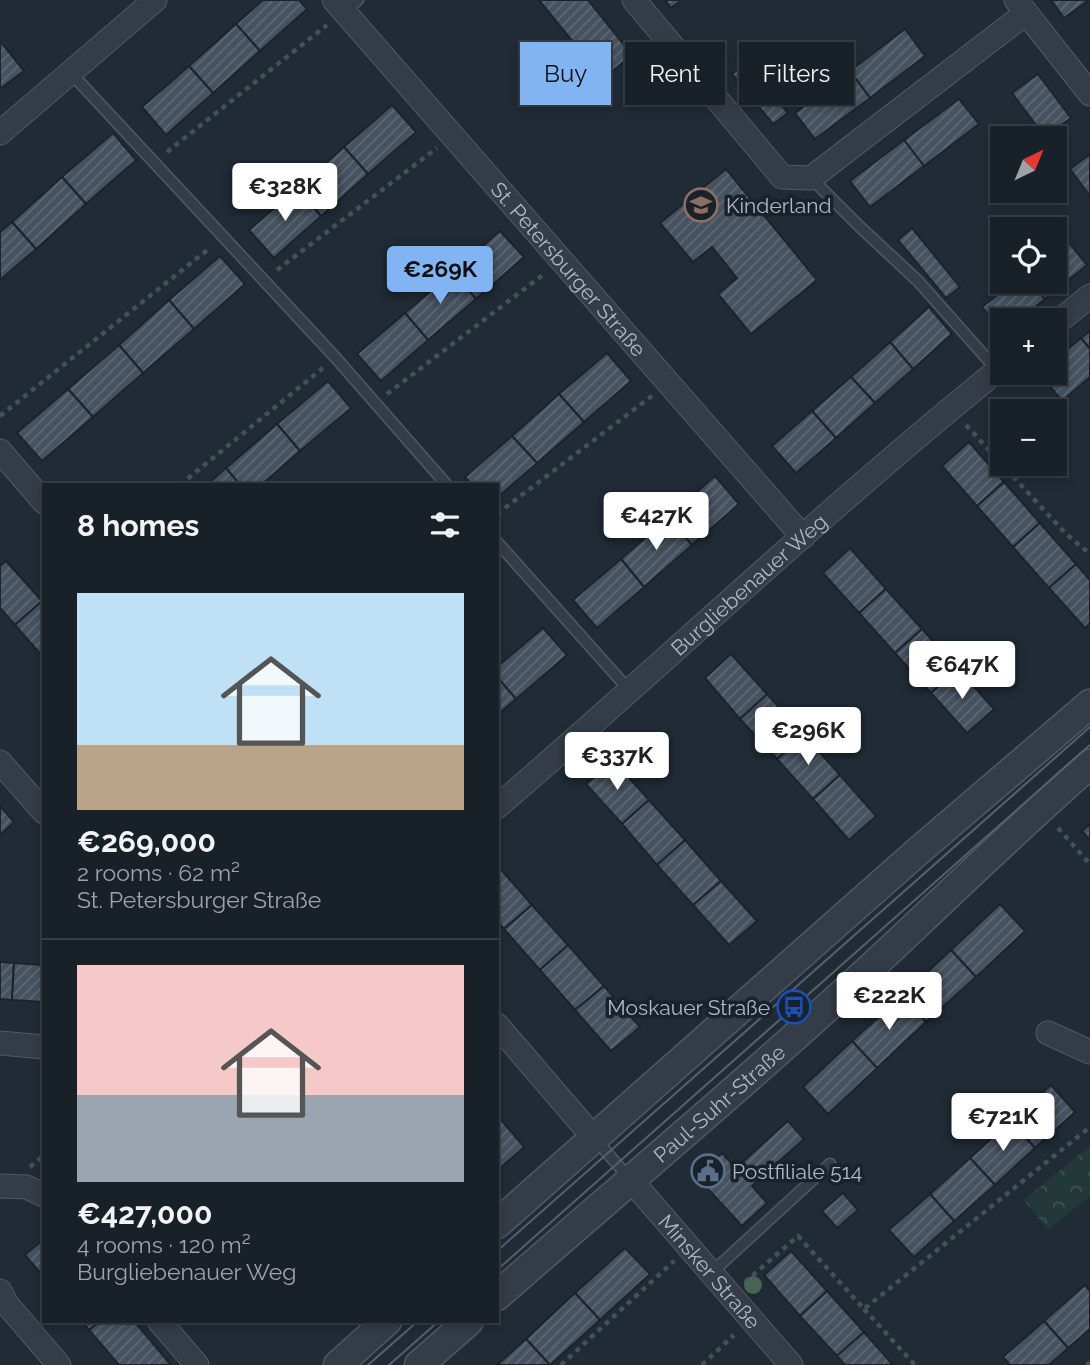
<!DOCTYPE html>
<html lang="en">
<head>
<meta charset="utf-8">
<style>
  body { margin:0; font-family:Raleway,sans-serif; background:#212830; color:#f1f3f6; height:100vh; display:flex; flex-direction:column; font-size:26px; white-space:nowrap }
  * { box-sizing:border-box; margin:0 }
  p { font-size:23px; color:#9fa3a8 }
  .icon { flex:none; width:38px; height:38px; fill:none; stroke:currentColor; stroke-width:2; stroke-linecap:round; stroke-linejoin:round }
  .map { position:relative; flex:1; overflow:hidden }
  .panel { position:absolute; left:42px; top:483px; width:457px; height:840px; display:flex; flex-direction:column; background:#182028; border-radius:0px; box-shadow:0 4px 10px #0003,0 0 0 2px #363e45 }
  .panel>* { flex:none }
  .top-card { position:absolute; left:520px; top:42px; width:464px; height:63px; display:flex; gap:14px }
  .needle { width:46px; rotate:43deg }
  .buttons { position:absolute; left:990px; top:126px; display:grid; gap:14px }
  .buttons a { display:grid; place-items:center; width:77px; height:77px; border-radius:0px; background:#182028; box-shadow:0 4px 10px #0003,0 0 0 2px #363e45; font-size:35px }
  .price { position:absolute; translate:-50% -60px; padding:0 16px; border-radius:7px; background:#fff; color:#222; font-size:23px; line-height:46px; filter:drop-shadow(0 2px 4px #0008) }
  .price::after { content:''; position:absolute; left:50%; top:42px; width:21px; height:16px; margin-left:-10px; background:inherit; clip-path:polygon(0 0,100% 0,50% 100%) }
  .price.selected { background:#82b4f4; color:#111 }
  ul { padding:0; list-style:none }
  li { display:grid; align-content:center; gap:14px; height:371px; padding:0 35px }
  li+li { border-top:2px solid #363e45 }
  li span { display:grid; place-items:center; height:217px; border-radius:0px; color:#555 }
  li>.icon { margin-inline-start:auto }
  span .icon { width:126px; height:126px; fill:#fffc; stroke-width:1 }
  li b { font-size:30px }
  h2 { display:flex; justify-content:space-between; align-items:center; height:84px; padding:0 35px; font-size:30px }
  .pill { padding:0 24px; border-radius:0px; background:#182028; box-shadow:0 4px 10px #0003,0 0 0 2px #363e45; font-size:24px; line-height:63px }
  .pill.selected { background:#82b4f4; color:#111 }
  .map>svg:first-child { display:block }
</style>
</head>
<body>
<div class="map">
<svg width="1090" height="1365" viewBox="0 0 1090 1365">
  <defs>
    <pattern id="forest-crowns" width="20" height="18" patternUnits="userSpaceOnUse" patternTransform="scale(1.75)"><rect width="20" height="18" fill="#233838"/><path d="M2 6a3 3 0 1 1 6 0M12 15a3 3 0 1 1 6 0" fill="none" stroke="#405353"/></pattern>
    <pattern id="building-hatch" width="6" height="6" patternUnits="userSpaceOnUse" patternTransform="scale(1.75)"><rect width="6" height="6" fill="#465260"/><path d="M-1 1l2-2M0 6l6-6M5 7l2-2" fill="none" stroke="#5e6975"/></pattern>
  </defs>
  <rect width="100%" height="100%" fill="#202b36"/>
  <path fill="url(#forest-crowns)" d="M1090 1146V1196L1048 1230 1024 1200Z"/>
  <g fill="url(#building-hatch)" stroke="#1b232d" stroke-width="2">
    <path d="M263 0H299L307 9 260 51 236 24Z"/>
    <path d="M539 0H588L632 55 603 79Z"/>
    <path d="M665 0H682L671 8Z"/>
    <path d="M1051 0H1089L1064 18Z"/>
    <path d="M236 24 260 51 213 93 189 66Z"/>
    <path d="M905 29 925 56 870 98 850 71Z"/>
    <path d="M0 41 24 71 0 89Z"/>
    <path d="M746 63 788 113 773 124 732 74Z"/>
    <path d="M189 66 213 93 166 135 142 107Z"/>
    <path d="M850 71 870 98 815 139 795 113Z"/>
    <path d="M1038 74 1071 118 1045 137 1012 93Z"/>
    <path d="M959 99 979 124 924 166 904 140Z"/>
    <path d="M392 105 416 132 368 174 344 147Z"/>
    <path d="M113 133 136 160 86 204 62 177Z"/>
    <path d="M904 140 924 166 870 207 850 181Z"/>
    <path d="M344 147 368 174 321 216 297 189Z"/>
    <path d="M1090 154V196L1070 169Z"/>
    <path d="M726 169 817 280 751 334 718 294 737 278 712 247 693 262 660 223Z"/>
    <path d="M62 177 86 204 36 249 12 222Z"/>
    <path d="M297 189 321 216 274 258 249 230Z"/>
    <path d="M12 222 36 249 0 280V232Z"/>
    <path d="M912 228 960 287 946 298 898 240Z"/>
    <path d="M500 231 524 257 476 299 453 272Z"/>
    <path d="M1066 239 1087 265 1045 299 1031 282H1055V248Z"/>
    <path d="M220 256 245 284 194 329 169 300Z"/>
    <path d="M453 272 476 299 428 340 405 313Z"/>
    <path d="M1014 282H1031L1045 299 1019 320H1003V332L982 307Z"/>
    <path d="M169 300 194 329 143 373 119 345Z"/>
    <path d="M929 307 952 334 913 369 890 342Z"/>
    <path d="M405 313 428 340 381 381 357 354Z"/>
    <path d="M1090 331V349L1081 338Z"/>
    <path d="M1081 338 1090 349V377L1062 401 1039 373H1055V360Z"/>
    <path d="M890 342 913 369 875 403 851 377Z"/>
    <path d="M119 345 143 373 93 417 68 389Z"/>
    <path d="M607 353 631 381 584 422 559 394Z"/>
    <path d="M851 377 875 403 836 438 812 411Z"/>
    <path d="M328 381 351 408 300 451 277 424Z"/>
    <path d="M68 389 93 417 42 461 17 433Z"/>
    <path d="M559 394 584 422 537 463 512 436Z"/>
    <path d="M812 411 836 438 796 473 772 446Z"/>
    <path d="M277 424 300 451 261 485H240L226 468Z"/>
    <path d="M512 436 537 463 497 498V485H472L465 477Z"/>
    <path d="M969 442 1004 482 977 506 942 466Z"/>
    <path d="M226 468 240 485H207Z"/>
    <path d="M715 476 739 504 692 545 668 518Z"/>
    <path d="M1004 482 1040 523 1013 547 977 506Z"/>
    <path d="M668 518 692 545 644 587 621 559Z"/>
    <path d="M1040 523 1076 564 1049 588 1013 547Z"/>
    <path d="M850 548 886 589 859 613 823 573Z"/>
    <path d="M621 559 644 587 597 628 573 600Z"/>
    <path d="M6 561 42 601 15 625 0 608V566Z"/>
    <path d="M1076 564 1090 580V623L1085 628 1049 588Z"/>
    <path d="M886 589 922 629 895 653 859 613Z"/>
    <path d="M42 601 44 604V658L15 625Z"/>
    <path d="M543 628 567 655 516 699 497 677V667Z"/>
    <path d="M922 629 958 669 931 693 895 653Z"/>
    <path d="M731 654 767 694 740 719 705 678Z"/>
    <path d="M958 669 994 709 967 733 931 693Z"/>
    <path d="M497 677 516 699 497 715Z"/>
    <path d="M767 694 804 735 777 759 740 719Z"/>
    <path d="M804 735 840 775 813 799 777 759Z"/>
    <path d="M613 760 649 800 622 824 586 784Z"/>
    <path d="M840 775 876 816 849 840 813 799Z"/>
    <path d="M649 800 685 840 657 865 622 824Z"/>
    <path d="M0 806 14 822 0 835Z"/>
    <path d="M1090 824V840L1082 831Z"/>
    <path d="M685 840 721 881 693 905 657 865Z"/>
    <path d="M497 865 532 905 504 929 497 921Z"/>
    <path d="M721 881 757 921 729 945 693 905Z"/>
    <path d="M1000 904 1025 931 976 977 951 950Z"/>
    <path d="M532 905 568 945 540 970 504 929Z"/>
    <path d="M568 945 604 986 575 1010 540 970Z"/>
    <path d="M951 950 976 977 926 1022 902 996Z"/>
    <path d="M0 962 14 963 12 1000 0 999Z"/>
    <path d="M14 963 44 965V1002L12 1000Z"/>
    <path d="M604 986 640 1027 611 1051 575 1010Z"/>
    <path d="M902 996 926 1022 877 1068 852 1041Z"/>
    <path d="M852 1041 877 1068 828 1114 803 1087Z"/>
    <path d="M1051 1085 1075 1112 1035 1148 1011 1121Z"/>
    <path d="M497 1115 524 1147 497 1171Z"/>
    <path d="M788 1121 804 1139 752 1186 767 1203 742 1226 696 1176 722 1153 736 1168Z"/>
    <path d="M1011 1121 1035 1148 995 1185 970 1158Z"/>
    <path d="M970 1158 995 1185 954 1221 930 1194Z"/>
    <path d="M843 1193 858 1210 837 1228 822 1211Z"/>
    <path d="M930 1194 954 1221 914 1257 889 1230Z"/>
    <path d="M44 1239V1277L25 1255Z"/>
    <path d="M625 1248 650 1274 600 1320 575 1293Z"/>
    <path d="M791 1251 827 1291 800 1316 764 1275Z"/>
    <path d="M1085 1285 1090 1291V1329L1068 1348 1044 1321Z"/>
    <path d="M827 1291 864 1332 837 1356 800 1316Z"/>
    <path d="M575 1293 600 1320 550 1365 526 1339Z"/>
    <path d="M82 1321H100L89 1330Z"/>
    <path d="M100 1321H134L171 1365H119L89 1330Z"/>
    <path d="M1044 1321 1068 1348 1049 1365H1010L1003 1357Z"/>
    <path d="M864 1332 893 1365H845L837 1356Z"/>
    <path d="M526 1339 550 1365H497Z"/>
  </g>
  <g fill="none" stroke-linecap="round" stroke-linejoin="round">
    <defs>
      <g id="service">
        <path d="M344 11 358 0"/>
        <path d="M70 72 335 357 447 485"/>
        <path d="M811 178 859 226 918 281 997 370"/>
        <path d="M497 542 630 691"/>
        <path d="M595 1139 630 1179"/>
        <path d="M711 1273 830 1164"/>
      </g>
      <g id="minor">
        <path id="s1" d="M334 0 803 537"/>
        <path d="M634 0 782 177 811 178 1026 13"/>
        <path d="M1016 0 1090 94"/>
        <path d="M0 133 155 0"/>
        <path d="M1055 324 1090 296"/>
        <path d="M0 451 44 502"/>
        <path d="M0 762 44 812"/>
        <path id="s2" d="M497 807C666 662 829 506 1003 366"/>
        <path d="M497 1025 594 1138"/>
        <path d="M1048 1033 1090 1052"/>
        <path d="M0 1043 44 1047"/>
        <path id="s3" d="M630 1179 791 1365"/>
        <path d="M0 1186 26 1187 44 1195"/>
        <path d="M0 1291 6 1303 59 1365"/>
        <path d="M159 1321 197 1365"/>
      </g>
      <g id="tertiary">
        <path d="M497 1224 916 853 1090 704"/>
        <path id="s4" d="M497 1296C635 1175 777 1057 911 930 970 874 1029 818 1090 764"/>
        <path d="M338 1365 387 1321"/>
        <path d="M419 1365 469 1321"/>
      </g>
    </defs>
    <use href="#service" stroke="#515a64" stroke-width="13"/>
    <use href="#minor" stroke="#515a64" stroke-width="25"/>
    <use href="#tertiary" stroke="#515a64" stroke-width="31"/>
    <g stroke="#405355" stroke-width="4.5" stroke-dasharray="5 5" stroke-linecap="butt">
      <path d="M167 152 327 25"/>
      <path d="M277 270 437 148"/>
      <path d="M387 394 544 274"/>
      <path d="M0 416 211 247"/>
      <path d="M966 425 1066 534 1090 554"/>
      <path d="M180 485 323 368"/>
      <path d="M497 514 653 395"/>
      <path d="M1058 828 1090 864"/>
      <path d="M30 1167 44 1155"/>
      <path d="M745 1282 798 1236 864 1309 1090 1127"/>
      <path d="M864 1309 915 1365"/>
      <path d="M561 1365 674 1261"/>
      <path d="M702 1365 734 1335"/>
      <path d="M1087 1365 1090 1362"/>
    </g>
    <use href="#service" stroke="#343c47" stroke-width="10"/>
    <use href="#minor" stroke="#343c47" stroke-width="23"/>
    <use href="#tertiary" stroke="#343c47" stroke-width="28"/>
    <g stroke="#55616e" stroke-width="2">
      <path d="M497 1251 1090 727"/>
      <path d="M497 1270 1090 745"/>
      <path d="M368 1365 418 1321"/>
      <path d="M389 1365 439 1321"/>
    </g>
  </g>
  <circle fill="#466455" cx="753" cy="1285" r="9"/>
  <defs>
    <symbol id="school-ring" viewBox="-11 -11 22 22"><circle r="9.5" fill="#19212b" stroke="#8d6e63" stroke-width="1.5"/><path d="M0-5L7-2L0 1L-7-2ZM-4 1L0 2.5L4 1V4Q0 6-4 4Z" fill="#8d6e63"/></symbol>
    <symbol id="bus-ring" viewBox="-11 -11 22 22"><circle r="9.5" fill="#19212b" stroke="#1a4fb4" stroke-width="1.5"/><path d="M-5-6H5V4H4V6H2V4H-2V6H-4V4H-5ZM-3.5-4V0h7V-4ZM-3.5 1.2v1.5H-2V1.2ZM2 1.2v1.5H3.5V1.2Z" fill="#1a4fb4"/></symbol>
    <symbol id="civic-ring" viewBox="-11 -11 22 22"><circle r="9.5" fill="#19212b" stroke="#5c6f8a" stroke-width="1.5"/><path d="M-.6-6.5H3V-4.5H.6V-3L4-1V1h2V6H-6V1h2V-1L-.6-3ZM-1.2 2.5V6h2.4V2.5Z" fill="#5c6f8a"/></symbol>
  </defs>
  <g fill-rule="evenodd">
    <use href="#school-ring" x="682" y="186" width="38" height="38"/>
    <use href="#bus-ring" x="775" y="988" width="38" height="38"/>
    <use href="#civic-ring" x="689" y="1152" width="38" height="38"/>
  </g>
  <g text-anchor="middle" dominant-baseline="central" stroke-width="7" stroke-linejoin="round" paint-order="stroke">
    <g font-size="21" fill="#aeb7c3" stroke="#19212b" text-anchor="start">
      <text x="726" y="205">Kinderland</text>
      <text x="770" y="1007" text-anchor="end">Moskauer Straße</text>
      <text x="732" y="1171">Postfiliale 514</text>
    </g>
    <g font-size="21" fill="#aeb7c3" stroke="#19212b">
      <text stroke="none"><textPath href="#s1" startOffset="357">St. Petersburger Straße</textPath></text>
      <text stroke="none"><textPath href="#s2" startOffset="336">Burgliebenauer Weg</textPath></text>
      <text stroke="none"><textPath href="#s4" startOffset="294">Paul-Suhr-Straße</textPath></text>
      <text stroke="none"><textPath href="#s3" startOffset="122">Minsker Straße</textPath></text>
    </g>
  </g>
</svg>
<div class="buttons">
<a><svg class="needle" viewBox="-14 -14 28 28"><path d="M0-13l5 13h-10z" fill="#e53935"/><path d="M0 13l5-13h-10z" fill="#9fa3a8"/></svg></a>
<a><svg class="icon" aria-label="locate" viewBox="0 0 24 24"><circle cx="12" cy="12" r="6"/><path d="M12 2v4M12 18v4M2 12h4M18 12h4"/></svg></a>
<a>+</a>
<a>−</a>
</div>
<b class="price" style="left:285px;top:223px">€328K</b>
<b class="price selected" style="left:440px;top:306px">€269K</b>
<b class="price" style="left:656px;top:552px">€427K</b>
<b class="price" style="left:962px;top:701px">€647K</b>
<b class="price" style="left:808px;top:767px">€296K</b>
<b class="price" style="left:617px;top:792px">€337K</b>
<b class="price" style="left:889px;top:1032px">€222K</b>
<b class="price" style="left:1003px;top:1153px">€721K</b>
<div class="top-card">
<a class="pill selected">Buy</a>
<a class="pill">Rent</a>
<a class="pill">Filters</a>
</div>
<section class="panel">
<h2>8 homes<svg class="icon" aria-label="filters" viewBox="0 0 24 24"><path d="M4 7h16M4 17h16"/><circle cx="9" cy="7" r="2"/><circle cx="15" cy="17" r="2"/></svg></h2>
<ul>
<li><span style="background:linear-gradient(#bfe0f5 70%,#b9a48a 0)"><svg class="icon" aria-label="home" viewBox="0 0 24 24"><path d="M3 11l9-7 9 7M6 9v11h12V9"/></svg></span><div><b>€269,000</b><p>2 rooms · 62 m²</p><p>St. Petersburger Straße</p></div></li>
<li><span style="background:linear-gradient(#f6c9c9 60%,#9aa5b1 0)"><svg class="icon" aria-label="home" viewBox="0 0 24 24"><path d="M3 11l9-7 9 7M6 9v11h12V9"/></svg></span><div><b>€427,000</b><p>4 rooms · 120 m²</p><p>Burgliebenauer Weg</p></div></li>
</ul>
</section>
</div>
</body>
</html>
